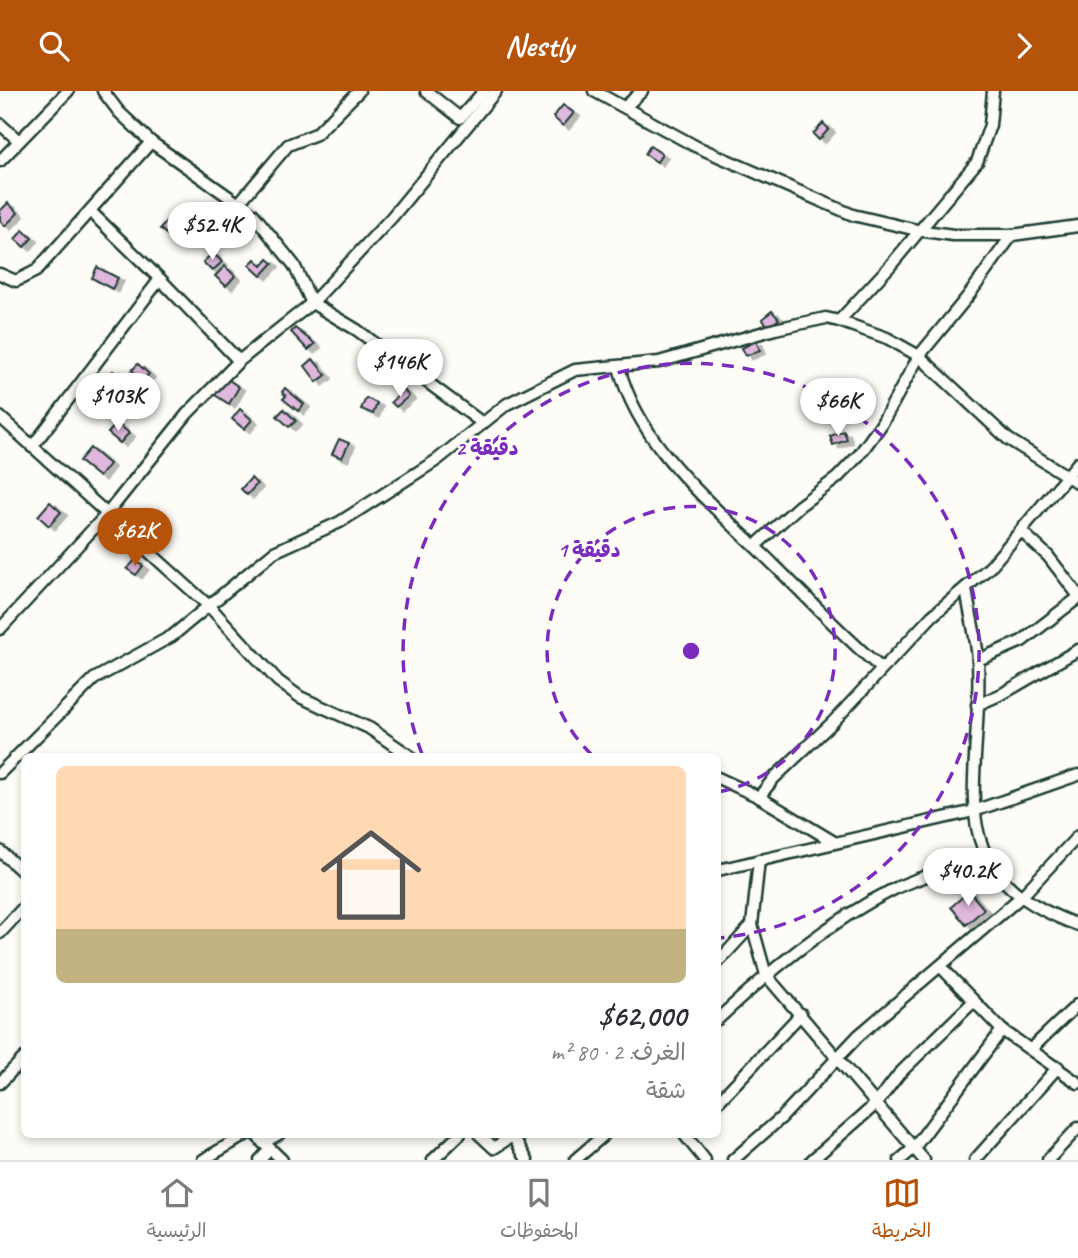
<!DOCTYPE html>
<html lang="ar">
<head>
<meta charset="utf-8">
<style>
  body { margin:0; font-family:Caveat,"Playpen Sans Arabic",sans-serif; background:#f2f2f3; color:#2b2b33; direction:rtl; height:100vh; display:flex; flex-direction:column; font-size:26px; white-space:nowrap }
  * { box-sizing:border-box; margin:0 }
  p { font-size:23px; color:#7c7c81 }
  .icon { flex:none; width:38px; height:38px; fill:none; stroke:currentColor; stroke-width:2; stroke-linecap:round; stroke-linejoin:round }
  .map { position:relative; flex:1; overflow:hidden; direction:ltr }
  .details { position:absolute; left:21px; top:662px; width:700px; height:385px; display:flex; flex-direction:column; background:#fff; border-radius:10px; box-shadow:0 4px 10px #0003; direction:rtl }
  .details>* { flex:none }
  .price { position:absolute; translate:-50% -60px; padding:0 16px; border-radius:24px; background:#fff; color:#222; font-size:23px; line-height:46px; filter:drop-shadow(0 2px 4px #0008) }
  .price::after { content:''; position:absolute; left:50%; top:42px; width:21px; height:16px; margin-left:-10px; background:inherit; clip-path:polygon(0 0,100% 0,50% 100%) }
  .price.current { background:#b45309; color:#fff }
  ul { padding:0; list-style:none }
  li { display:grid; align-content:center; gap:14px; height:371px; padding:0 35px }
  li+li { border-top:2px solid #e1e1e2 }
  li span { display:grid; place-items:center; height:217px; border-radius:10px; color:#555 }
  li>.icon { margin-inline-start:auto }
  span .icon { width:126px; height:126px; fill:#fffc; stroke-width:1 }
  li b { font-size:30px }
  header { display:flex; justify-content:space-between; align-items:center; height:91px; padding:0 35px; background:#b45309; color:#fff; font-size:32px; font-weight:800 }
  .tabs { display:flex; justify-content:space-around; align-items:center; height:98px; border-top:2px solid #e1e1e2; background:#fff; font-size:19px; color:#7c7c81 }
  .tabs a { display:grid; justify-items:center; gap:4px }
  .tabs .current { color:#b45309 }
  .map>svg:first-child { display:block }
</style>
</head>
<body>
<header><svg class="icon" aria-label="forward" viewBox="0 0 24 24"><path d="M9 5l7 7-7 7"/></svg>Nestly<svg class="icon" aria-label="search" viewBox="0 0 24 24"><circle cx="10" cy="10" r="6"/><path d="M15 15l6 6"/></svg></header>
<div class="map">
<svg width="1078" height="1069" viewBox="0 0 1078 1069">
  <defs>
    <filter id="shadow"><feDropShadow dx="6" dy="3.5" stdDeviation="0" flood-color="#0004"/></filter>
  </defs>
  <rect width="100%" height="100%" fill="#fdfcf7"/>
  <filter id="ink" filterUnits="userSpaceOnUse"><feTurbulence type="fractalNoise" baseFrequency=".0143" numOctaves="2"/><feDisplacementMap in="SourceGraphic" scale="14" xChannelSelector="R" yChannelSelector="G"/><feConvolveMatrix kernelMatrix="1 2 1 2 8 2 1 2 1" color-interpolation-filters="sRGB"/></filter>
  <g filter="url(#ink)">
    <g fill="#e0b7dd" stroke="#1f3d34" stroke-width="2" filter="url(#shadow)">
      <path d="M563 14 574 22 563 35 553 26Z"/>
      <path d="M823 32 829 38 819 49 813 43Z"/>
      <path d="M650 55 662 63 657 71 645 63Z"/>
      <path d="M8 112 18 122 5 135 0 129V120Z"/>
      <path d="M172 124 181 133 170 146 160 138Z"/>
      <path d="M23 139 32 147 24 156 15 148Z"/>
      <path d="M213 162 222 171 212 180 203 171Z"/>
      <path d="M255 168 262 175 268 168 273 172 261 185 249 174Z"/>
      <path d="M225 175 235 185 226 195 215 185Z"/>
      <path d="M97 176 118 187 112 198 92 187Z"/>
      <path d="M772 220 779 228 769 236 762 228Z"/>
      <path d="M295 237 315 253 308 259 291 241Z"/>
      <path d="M756 250 760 259 746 265 742 257Z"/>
      <path d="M313 268 326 284 317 291 305 275Z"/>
      <path d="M138 273 149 283 142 290 132 279Z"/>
      <path d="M113 280 123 289 115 298 105 289Z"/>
      <path d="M131 282 141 291 126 308 116 299Z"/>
      <path d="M226 287 239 296 229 313 215 304Z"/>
      <path d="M285 297 304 313 298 320 283 308 286 305 282 301Z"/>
      <path d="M404 299 409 305 396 316 391 311Z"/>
      <path d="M366 307 377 312 373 323 361 318Z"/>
      <path d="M240 318 252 329 244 338 232 328Z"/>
      <path d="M284 318 296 330 289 336 277 325Z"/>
      <path d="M117 332 129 342 120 352 108 342Z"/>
      <path d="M844 340 847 349 833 354 830 345Z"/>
      <path d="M339 348 349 352 342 367 332 363Z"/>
      <path d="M90 357 109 373 99 386 79 370Z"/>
      <path d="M251 387 257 393 247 404 241 398Z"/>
      <path d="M50 411 61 421 49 435 38 425Z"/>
      <path d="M135 469 143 475 136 484 127 478Z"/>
      <path d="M969 800 984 818 966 834 951 816Z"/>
    </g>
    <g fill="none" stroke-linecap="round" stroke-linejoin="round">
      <defs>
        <g id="street">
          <path d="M103 0 119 21 151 51 253 123 294 174 312 212 357 239 481 331"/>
          <path d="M426 0 460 27 484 0"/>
          <path d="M594 0 695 55 853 124 917 139 953 144H1012L1078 135"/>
          <path d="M625 16 642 0"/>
          <path d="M0 33 19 50"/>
          <path d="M0 70 68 0"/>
          <path d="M239 112 288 54 316 43 359 0"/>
          <path d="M0 183 16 190 36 180 151 51"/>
          <path d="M160 188 239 270"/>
          <path d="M839 230 890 175 977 71 990 34 993 0"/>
          <path d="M619 276C639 357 716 416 773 473 809 508 842 544 881 577"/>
          <path d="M0 326 210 516 278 590 300 606 369 637 410 665"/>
          <path d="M32 356 160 188 91 121"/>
          <path d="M1021 440 1048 465 1078 504"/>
          <path d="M755 455 799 415 837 387 859 364 881 334 919 265 969 204 1012 144"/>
          <path d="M966 497C969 521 977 546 978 571 984 691 932 781 1078 834"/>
          <path d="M0 538 107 423 187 323 239 270 312 212 392 126 496 0"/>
          <path d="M978 569 1022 550 1078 507"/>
          <path d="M977 614 1002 603 1078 559"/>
          <path d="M0 682 94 588 172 545 274 461 340 431 437 369 507 313 575 279 659 271 775 238 826 227 839 230 887 247 919 265 1008 348 1078 392"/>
          <path d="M718 687 759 706 834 751"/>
          <path d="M759 706 774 687 832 632 932 525 990 476 1078 372"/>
          <path d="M0 760 24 782"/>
          <path d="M759 769 752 834 766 884 924 1069"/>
          <path d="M718 779 974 720 1078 684"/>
          <path d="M0 842 24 816"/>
          <path d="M718 871 752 834"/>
          <path d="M941 876 1002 939 1078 992"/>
          <path d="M718 928C771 879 828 831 894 798 920 785 956 776 984 765"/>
          <path d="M1032 957 1078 913"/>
          <path d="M0 992 24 967"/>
          <path d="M718 1011 801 923"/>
          <path d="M255 1043 282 1069"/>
          <path d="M479 1043 494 1057 515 1043"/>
          <path d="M684 1043 705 1069"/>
          <path d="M513 1045 527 1069"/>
          <path d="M263 1052 279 1043"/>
          <path d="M203 1069 247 1043"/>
          <path d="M260 1069 270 1058"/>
          <path d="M433 1069 460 1043"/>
          <path d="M575 1069 605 1043"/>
          <path d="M733 1069 781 1027 859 944 1022 805 1078 745"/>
          <path d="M812 1069 876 1013 899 983 974 910"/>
          <path d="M900 1069 914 1057 1002 939"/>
          <path d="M975 1069 1058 976"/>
          <path d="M1048 1069 1078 1037"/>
        </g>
      </defs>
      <use href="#street" stroke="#1f3d34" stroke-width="15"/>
      <use href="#street" stroke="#fdfcf7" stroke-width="10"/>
    </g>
  </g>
  <g fill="none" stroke="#7b2cbf" stroke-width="3.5" stroke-dasharray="12 9">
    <path d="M592 664A144 144 0 1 1 718 701"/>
    <path d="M422 663A288 288 0 1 1 719 847"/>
  </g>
  <circle cx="691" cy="560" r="10" fill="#7b2cbf" stroke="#fdfcf7" stroke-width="3.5"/>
  <g font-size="21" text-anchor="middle" font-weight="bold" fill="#7b2cbf" stroke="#fdfcf7" stroke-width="5" stroke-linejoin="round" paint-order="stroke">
    <text x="487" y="364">2 دقيقة</text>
    <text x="589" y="466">1 دقيقة</text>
  </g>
</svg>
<b class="price" style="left:212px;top:171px">$52.4K</b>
<b class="price" style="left:400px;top:308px">$146K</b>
<b class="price" style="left:118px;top:342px">$103K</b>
<b class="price" style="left:838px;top:347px">$66K</b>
<b class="price current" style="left:135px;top:477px">$62K</b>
<b class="price" style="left:968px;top:817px">$40.2K</b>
<section class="details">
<ul>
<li><span style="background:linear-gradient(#ffd9b3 75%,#c2b280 0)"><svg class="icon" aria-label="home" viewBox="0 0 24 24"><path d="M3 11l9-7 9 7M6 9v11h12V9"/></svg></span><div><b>$62,000</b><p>الغرف: 2 · 80 m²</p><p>شقة</p></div></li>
</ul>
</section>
</div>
<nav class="tabs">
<a class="current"><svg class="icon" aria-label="map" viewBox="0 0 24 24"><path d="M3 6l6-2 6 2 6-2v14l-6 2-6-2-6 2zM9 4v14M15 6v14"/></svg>الخريطة</a>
<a><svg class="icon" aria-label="saved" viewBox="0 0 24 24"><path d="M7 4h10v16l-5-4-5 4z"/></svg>المحفوظات</a>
<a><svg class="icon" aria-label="home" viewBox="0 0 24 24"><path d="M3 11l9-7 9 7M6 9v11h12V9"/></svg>الرئيسية</a>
</nav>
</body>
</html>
